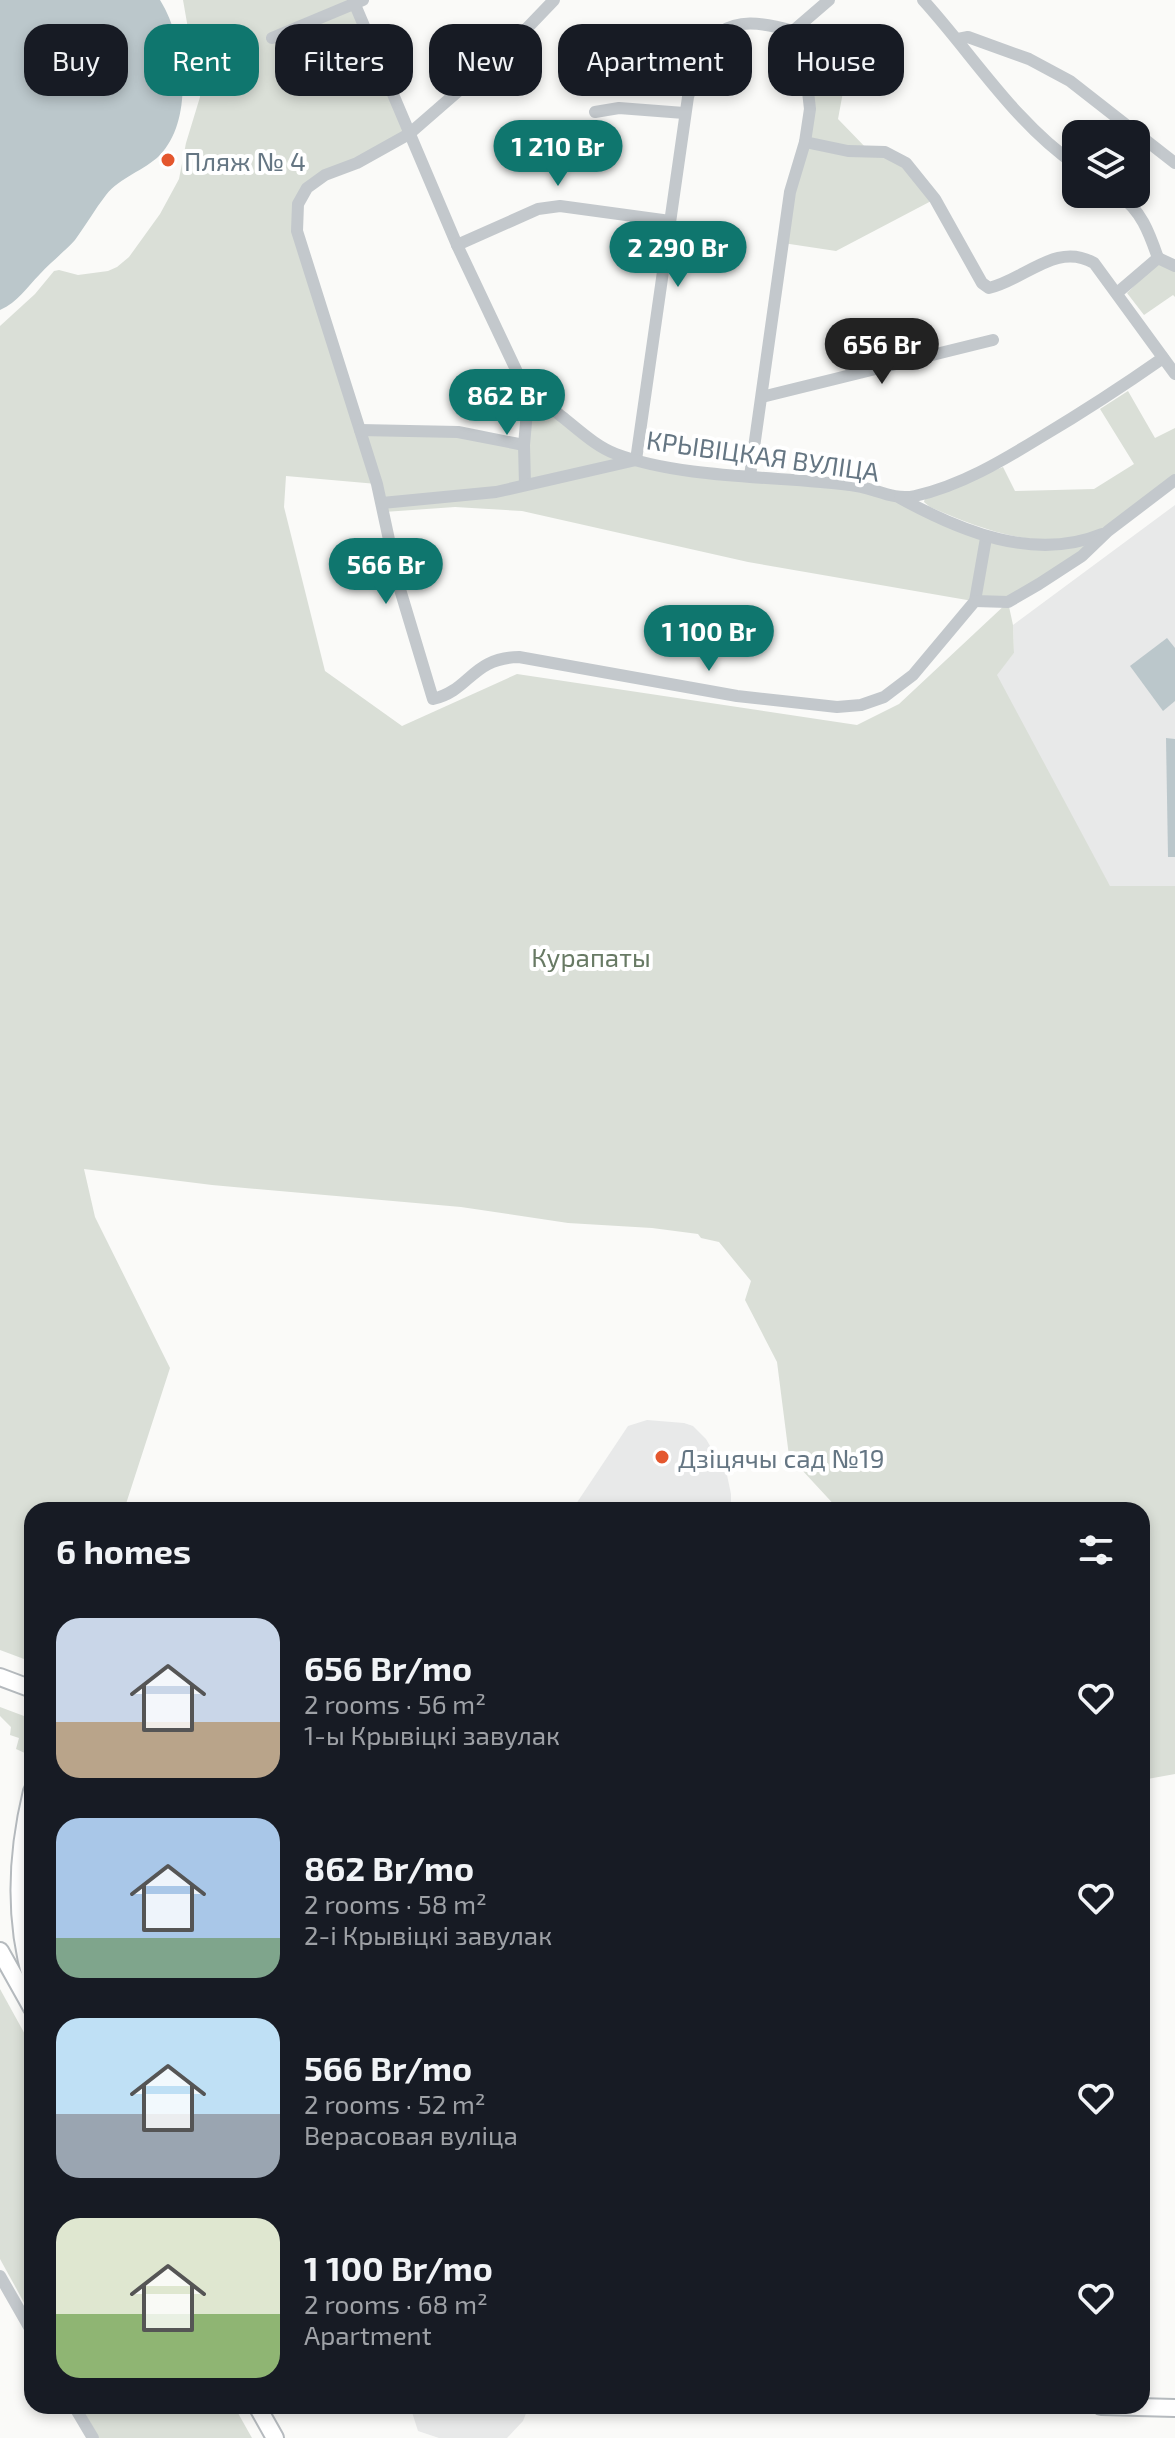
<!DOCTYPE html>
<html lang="en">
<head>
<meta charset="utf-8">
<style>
  body { margin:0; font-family:"Exo 2",sans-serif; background:#20242c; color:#f1f3f6; height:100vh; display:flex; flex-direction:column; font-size:30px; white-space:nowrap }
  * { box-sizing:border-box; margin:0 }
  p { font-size:26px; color:#9ea1a6 }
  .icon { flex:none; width:44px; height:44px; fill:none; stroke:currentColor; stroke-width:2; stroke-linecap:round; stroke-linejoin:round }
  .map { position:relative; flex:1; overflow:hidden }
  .side { position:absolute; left:24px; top:1502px; width:1126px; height:912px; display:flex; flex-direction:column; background:#171b24; border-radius:24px; box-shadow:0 4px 12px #0003 }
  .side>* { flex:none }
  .banner { position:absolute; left:24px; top:24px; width:1128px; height:72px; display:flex; gap:16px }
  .tools { position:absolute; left:1062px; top:120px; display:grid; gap:16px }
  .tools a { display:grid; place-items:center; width:88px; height:88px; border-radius:16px; background:#171b24; box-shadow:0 4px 12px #0003; font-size:40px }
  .price { position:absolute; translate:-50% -68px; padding:0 18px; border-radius:28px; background:#0f766e; color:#fff; font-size:26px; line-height:52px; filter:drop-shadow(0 2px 4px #0008) }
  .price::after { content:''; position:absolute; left:50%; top:48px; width:24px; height:18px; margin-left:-12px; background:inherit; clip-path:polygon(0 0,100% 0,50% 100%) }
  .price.on { background:#222; color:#fff }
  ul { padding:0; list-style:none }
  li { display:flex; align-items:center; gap:24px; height:200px; padding:0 32px }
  li span { display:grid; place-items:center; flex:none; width:224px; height:160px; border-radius:24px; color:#555 }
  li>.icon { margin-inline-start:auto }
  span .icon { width:96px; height:96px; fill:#fffc; stroke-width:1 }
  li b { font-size:34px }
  h2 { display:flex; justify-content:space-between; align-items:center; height:96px; padding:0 32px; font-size:34px }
  .chip { padding:0 28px; border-radius:24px; background:#171b24; box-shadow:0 4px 12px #0003; font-size:28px; line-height:72px }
  .chip.on { background:#0f766e; color:#fff }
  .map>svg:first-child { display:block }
</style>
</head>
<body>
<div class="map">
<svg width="1175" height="2438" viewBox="0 0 1175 2438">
  <rect width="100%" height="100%" fill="#fafaf8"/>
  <g fill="#e8e9e9">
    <path d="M1175 505V886L1110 887 996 675 1014 653 1013 625Z"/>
    <path d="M647 1420 684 1423 693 1426 706 1439 727 1475 731 1494V1510H572L628 1426Z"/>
    <path d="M410 2406H529L523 2421 507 2438H439L418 2431Z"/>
  </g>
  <g fill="#dadfd7" fill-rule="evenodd">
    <path d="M183 0H353L409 134 315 181 296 214 360 430 458 432 523 445 529 389 592 440 636 460 867 488 986 538 1049 544 1108 531 1008 602 1013 625 1014 653 997 675 1110 886H1175V1774L1142 1780V1510H839L789 1456 777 1362 745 1300 751 1281 719 1242 701 1238 698 1234 652 1228 568 1223 461 1207 212 1185 84 1169 95 1217 170 1368 124 1510H32V1662L0 1650V326L35 294 54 271 59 270 78 275 108 271 117 267 129 257 160 214 179 179 186 143 200 97ZM286 476 377 484 384 512 455 507 522 511 748 562 967 600 1007 603 899 704 857 725 517 674 402 726 325 671 284 507Z"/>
    <path d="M801 60 843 92 838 119 868 150 895 156 935 199 836 251 783 243 810 109Z"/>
    <path d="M1159 261 1175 270V297L1173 295 1144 315 1127 293Z"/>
    <path d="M1128 391 1155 438 1175 428V475C1154 491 1128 516 1105 528 1049 556 983 530 930 507L924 502 925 498 1003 467 1015 491 1094 489 1134 464 1100 409Z"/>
    <path d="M0 1707 32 1719V1739L27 1754 16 1749 19 1738 10 1735 11 1727 0 1716Z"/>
    <path d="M0 1989 32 2047V2317L0 2259Z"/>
    <path d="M81 2406H234L252 2438H99Z"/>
  </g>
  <g fill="#bbc7cb">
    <path d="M0 0H160C185 40 195 118 160 155 144 171 120 177 106 195 95 209 86 225 75 240 64 252 51 262 40 274 26 288 18 302 0 310Z"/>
    <path d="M1167 638 1175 648V701L1163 711 1130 666Z"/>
    <path d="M1166 738 1175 739V857H1168Z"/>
  </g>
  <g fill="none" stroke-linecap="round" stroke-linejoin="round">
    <defs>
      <g id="major">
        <path d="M0 1677 32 1689"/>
        <path d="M32 1791C17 1853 14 1919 32 1981"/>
        <path d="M0 1951 32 2008"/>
        <path d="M257 2406 275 2438"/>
        <path d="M1101 2406 1175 2408"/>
      </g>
    </defs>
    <use href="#major" stroke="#b5babe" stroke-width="20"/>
    <g stroke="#c3c8cc" stroke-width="12">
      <path d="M353 0 457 245 518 374C530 391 545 402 561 416 578 429 595 446 616 454 683 479 778 476 850 485 873 487 892 501 915 496 960 486 1002 461 1041 437 1083 412 1123 386 1163 358"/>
      <path d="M554 0 509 47 409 134 357 163 325 175 307 188 298 204 297 231 377 484 399 586 433 699C471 690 471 658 519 657L737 696 837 707 861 705 884 697 913 675 975 601 986 538"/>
      <path d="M923 0C973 55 1014 122 1076 165"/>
      <path d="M793 31 829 0"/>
      <path d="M272 38 363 0"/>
      <path d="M958 39 968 37 1029 59 1070 81 1175 163"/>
      <path d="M595 112 619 108 684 113"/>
      <path d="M805 142 848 151 885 152 906 163 935 199 982 283 989 288C1025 280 1056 241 1094 263L1175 374"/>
      <path d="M1118 194C1141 210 1149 232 1158 258"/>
      <path d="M457 245 538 209 560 206 670 221"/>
      <path d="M1158 258 1175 266"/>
      <path d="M1117 293 1158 258"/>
      <path d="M762 397 993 340"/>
      <path d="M360 430 458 432 524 445"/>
      <path d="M636 460 688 97C708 31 723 11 793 31L806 74 810 109 805 142 790 192 750 476"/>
      <path d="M525 485 524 445 529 389"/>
      <path d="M900 498C960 531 1034 562 1102 534"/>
      <path d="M382 503 496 492 636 460"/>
      <path d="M975 601 1008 602 1039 584 1082 556 1108 531 1175 480"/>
      <path d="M0 2276 32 2332"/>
      <path d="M74 2406 93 2438"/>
    </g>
    <use href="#major" stroke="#fff" stroke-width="16"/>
  </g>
  <g fill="#e4572e" stroke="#fff" stroke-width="3">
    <circle cx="168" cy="160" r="8"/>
    <circle cx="662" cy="1457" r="8"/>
  </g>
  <g text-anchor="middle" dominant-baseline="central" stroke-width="8" stroke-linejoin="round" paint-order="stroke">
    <g font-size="26" fill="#657683" stroke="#fff" text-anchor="start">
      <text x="184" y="160">Пляж № 4</text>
      <text x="678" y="1457">Дзіцячы сад №19</text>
    </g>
    <g font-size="26" fill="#657683" stroke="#fff">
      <text transform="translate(763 455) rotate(8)">КРЫВІЦКАЯ ВУЛІЦА</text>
    </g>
    <g font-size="26" fill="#687a64" stroke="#fff">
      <text x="591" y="956">Курапаты</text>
    </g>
  </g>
</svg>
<div class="tools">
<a><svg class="icon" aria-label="layers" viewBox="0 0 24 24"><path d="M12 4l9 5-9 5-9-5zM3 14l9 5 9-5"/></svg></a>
</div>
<b class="price" style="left:558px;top:188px">1 210 Br</b>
<b class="price" style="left:678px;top:289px">2 290 Br</b>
<b class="price on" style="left:882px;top:386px">656 Br</b>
<b class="price" style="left:507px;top:437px">862 Br</b>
<b class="price" style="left:386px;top:606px">566 Br</b>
<b class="price" style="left:709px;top:673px">1 100 Br</b>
<div class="banner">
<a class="chip">Buy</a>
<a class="chip on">Rent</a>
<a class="chip">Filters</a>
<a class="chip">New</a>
<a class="chip">Apartment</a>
<a class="chip">House</a>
</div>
<section class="side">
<h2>6 homes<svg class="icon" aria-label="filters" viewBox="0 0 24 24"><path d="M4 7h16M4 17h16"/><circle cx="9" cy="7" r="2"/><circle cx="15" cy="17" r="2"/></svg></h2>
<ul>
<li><span style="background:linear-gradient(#c9d6e8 65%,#b9a48a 0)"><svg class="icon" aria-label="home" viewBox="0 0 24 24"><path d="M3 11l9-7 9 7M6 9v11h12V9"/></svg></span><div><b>656 Br/mo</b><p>2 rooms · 56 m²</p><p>1-ы Крывіцкі завулак</p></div><svg class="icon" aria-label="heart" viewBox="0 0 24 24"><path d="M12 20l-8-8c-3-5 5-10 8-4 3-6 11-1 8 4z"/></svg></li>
<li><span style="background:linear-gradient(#a9c7e8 75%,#7fa58c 0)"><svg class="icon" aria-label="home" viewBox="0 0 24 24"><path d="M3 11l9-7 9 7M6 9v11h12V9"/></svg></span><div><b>862 Br/mo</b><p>2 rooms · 58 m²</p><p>2-і Крывіцкі завулак</p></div><svg class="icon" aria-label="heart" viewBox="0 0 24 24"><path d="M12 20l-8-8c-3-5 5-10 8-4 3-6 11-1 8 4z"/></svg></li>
<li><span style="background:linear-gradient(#bfe0f5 60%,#9aa5b1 0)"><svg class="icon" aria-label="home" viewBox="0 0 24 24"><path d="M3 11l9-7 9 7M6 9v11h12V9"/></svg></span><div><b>566 Br/mo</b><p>2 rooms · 52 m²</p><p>Верасовая вуліца</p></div><svg class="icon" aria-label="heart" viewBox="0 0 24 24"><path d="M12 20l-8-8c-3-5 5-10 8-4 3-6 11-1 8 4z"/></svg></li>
<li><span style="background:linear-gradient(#dfe7d0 60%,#8fb573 0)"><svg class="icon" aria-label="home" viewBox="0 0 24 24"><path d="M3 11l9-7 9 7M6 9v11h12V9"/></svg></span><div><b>1 100 Br/mo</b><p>2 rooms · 68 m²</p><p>Apartment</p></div><svg class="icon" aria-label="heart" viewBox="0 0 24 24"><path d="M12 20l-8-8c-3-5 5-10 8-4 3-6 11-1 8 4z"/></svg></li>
</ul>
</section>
</div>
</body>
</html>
